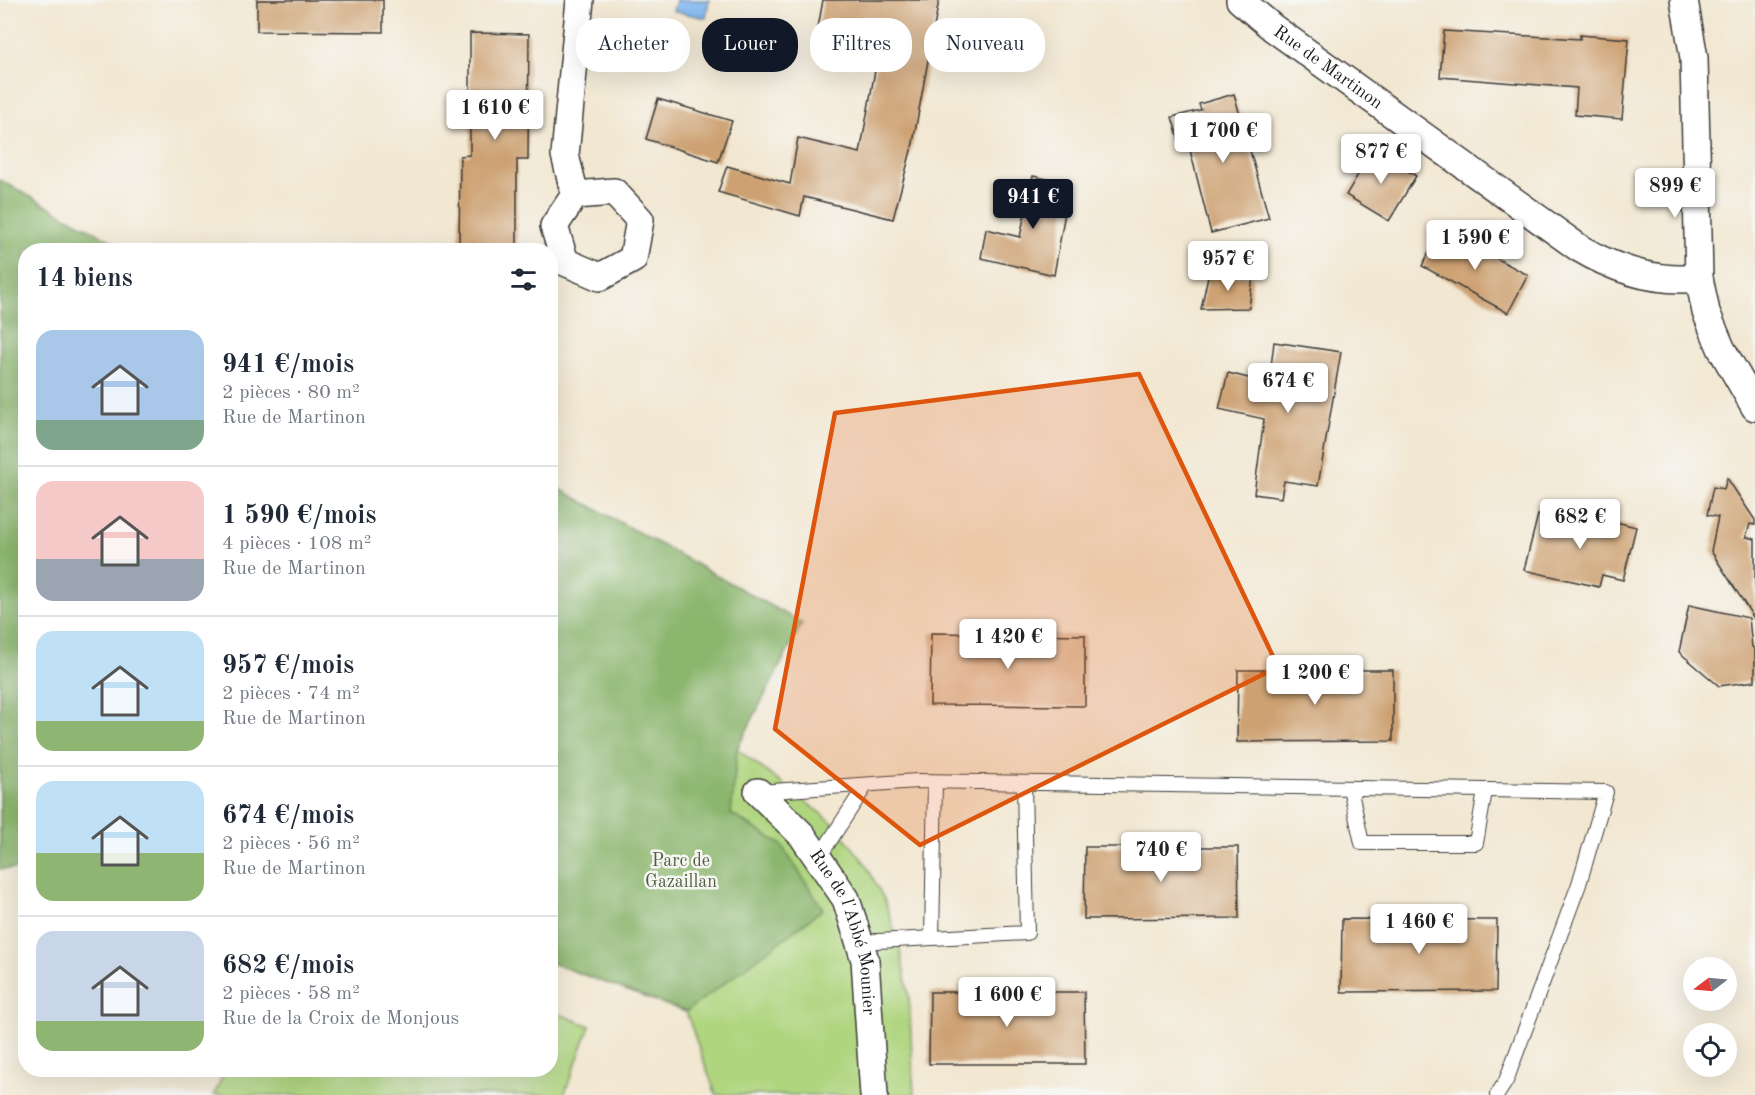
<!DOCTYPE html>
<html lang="fr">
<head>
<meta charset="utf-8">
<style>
  body { margin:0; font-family:"Old Standard TT",serif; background:#f6f6f7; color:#1f2937; height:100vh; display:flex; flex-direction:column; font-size:22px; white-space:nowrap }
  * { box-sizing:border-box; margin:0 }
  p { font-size:20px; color:#747a83 }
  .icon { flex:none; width:33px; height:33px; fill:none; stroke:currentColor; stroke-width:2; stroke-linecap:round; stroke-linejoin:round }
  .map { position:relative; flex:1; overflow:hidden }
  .side { position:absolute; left:18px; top:243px; width:540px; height:834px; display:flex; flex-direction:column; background:#fff; border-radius:24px; box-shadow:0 6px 24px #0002 }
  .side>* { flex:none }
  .top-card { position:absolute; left:576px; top:18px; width:570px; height:54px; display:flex; gap:12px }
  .needle { width:39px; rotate:254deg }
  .controls { position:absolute; left:1683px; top:957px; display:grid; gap:12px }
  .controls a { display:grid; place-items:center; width:54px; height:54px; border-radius:50%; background:#fff; box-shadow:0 6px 24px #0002; font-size:30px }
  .price { position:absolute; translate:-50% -51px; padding:0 14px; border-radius:6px; background:#fff; color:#222; font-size:20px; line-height:39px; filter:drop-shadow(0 2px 3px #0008) }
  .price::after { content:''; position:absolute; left:50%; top:36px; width:18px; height:14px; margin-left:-9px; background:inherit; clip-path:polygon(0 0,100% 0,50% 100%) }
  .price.active { background:#111827; color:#fff }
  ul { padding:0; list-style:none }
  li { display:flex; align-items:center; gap:18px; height:150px; padding:0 18px }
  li+li { border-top:2px solid #e0e1e3 }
  li span { display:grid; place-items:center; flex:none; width:168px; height:120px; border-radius:18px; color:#555 }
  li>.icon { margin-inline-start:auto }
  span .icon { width:72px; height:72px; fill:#fffc; stroke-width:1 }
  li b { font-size:26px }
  h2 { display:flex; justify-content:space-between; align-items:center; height:72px; padding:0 18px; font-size:26px }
  .chip { padding:0 21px; border-radius:24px; background:#fff; box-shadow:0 6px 24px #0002; font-size:21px; line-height:54px }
  .chip.active { background:#111827; color:#fff }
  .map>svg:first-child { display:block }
</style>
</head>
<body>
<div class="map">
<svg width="1755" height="1095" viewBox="0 0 1755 1095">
  <rect width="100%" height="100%" fill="#f6f6f2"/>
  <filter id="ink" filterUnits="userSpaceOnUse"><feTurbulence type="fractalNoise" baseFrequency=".0167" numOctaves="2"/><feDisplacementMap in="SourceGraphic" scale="12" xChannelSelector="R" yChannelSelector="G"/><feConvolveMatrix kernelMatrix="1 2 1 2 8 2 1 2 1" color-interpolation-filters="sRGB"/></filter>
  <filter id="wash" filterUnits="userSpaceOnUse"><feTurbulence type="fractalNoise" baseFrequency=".008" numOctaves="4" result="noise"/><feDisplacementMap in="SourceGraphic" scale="24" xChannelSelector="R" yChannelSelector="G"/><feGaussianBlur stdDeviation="1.35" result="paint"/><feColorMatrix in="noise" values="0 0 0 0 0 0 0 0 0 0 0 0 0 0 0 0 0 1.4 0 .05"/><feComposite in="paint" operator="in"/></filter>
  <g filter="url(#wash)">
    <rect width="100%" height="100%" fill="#f2e7d1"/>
    <g fill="#afd57f" stroke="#66784e" stroke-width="1.5">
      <path d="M550 484 802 623 737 749 832 822 865 863 885 901 899 945 909 996 914 1095H716L686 1012 551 963Z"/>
      <path d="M551 1011 590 1026 564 1095H214L225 1070H550Z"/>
    </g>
    <g fill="#8bb66e" stroke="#546945" stroke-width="1.5">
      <path d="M0 180 128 250H26L25 869H0Z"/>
      <path d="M551 484 802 623 737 749 731 814 781 844 823 909 686 1012 551 963Z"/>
    </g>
    <path fill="#7eb5ed" stroke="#4d6884" stroke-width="1.5" d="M676 0H709L706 18 673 11Z"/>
    <g id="blocks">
      <g fill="#cda172">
        <path d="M257 0H383V32L257 31Z"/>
        <path d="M823 0H939L913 143 893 219 804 197 800 216 718 192 727 166 790 184 798 138 860 153 880 43 817 33Z"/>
        <path d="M1444 31 1580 39V35L1629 39 1622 119 1575 115 1577 88 1440 77Z"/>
        <path d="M470 33 529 34 528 160H517V250H459L460 156 470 155Z"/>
        <path d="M1234 94 1269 218 1211 233 1188 142 1180 144 1172 117 1201 110 1199 104Z"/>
        <path d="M658 99 732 121 718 162 646 139Z"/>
        <path d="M1373 149 1416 176 1389 221 1346 195Z"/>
        <path d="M1033 176 1070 184 1054 275 981 258 986 229 1020 237Z"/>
        <path d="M1441 229 1528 275 1508 313 1422 266Z"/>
        <path d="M1208 276H1253L1249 308 1201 309Z"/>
        <path d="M1274 342 1341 352 1318 486 1284 481 1281 498 1254 494 1264 419 1219 409 1228 373 1269 383Z"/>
        <path d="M1727 478 1755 520V525L1750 524 1746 537 1755 539V620L1711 551 1718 517 1707 515 1713 487 1724 489Z"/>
        <path d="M1538 515 1605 529 1608 520 1636 527 1623 580 1602 575 1599 587 1524 570Z"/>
        <path d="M1689 605 1749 618 1752 647 1755 649V681L1719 686 1679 652Z"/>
        <path d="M931 633 1085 635V706L930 705Z"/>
        <path d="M1238 670H1393V741L1237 742Z"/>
        <path d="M1085 847H1238L1239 918 1084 919Z"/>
        <path d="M1342 919 1497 920 1496 991 1341 992Z"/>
        <path d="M930 992H1084L1085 1064H929Z"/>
      </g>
    </g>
  </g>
  <g filter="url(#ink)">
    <use href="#blocks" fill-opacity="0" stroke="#3c3a37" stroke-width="1.5"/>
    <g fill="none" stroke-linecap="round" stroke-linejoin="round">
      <defs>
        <g id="service">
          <path d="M1350 788 1362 843H1476L1485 791"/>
          <path d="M758 792 917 781 1606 792 1579 884 1506 1081 1497 1095"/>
          <path d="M818 859 866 785"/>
          <path d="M932 938 935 782"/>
          <path d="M859 942 1027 933 1024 783"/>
        </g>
        <g id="minor">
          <path id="s1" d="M1240 0 1273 28 1579 248C1616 270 1655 283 1699 278"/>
          <path d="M1684 0 1694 58 1699 278 1706 312 1721 348 1755 407"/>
          <path d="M575 195 614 192 640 220 633 259 600 277 565 262 554 226 575 195 565 155 580 0"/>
          <path id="s2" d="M758 792 802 835 846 899 865 960 874 1095"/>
        </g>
      </defs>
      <use href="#service" stroke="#3c3a37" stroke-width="16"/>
      <use href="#minor" stroke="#3c3a37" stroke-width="30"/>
      <use href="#service" stroke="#fff" stroke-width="14"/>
      <use href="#minor" stroke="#fff" stroke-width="27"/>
    </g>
  </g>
  <path fill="#de560d" fill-opacity="0.2" stroke="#de560d" stroke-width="4.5" stroke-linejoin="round" d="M1139 374 1278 667 920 845 775 729 835 413Z"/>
  <g text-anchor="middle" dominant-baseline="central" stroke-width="5" stroke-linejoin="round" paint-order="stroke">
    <g font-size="18" fill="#1c1c1c" stroke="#f6f6f2">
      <text stroke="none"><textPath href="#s1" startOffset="111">Rue de Martinon</textPath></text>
      <text stroke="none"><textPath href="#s2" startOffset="170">Rue de l'Abbé Mounier</textPath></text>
    </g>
    <g font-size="18" fill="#4f5d3f" stroke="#f6f6f2">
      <text x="681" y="861">Parc de<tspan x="681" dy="21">Gazaillan</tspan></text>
    </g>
  </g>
</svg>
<div class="controls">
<a><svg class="needle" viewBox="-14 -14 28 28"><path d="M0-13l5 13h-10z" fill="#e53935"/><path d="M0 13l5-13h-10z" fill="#747a83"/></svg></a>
<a><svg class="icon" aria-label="locate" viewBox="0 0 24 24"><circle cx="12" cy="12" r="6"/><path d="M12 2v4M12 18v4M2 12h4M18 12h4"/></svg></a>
</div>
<b class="price" style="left:495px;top:141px">1 610 €</b>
<b class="price" style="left:1223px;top:164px">1 700 €</b>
<b class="price" style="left:1381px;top:185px">877 €</b>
<b class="price" style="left:1675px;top:219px">899 €</b>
<b class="price active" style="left:1033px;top:230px">941 €</b>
<b class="price" style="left:1475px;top:271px">1 590 €</b>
<b class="price" style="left:1228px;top:292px">957 €</b>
<b class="price" style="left:1288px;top:414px">674 €</b>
<b class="price" style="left:1580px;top:550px">682 €</b>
<b class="price" style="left:1008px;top:670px">1 420 €</b>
<b class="price" style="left:1315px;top:706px">1 200 €</b>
<b class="price" style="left:1161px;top:883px">740 €</b>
<b class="price" style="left:1419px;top:955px">1 460 €</b>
<b class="price" style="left:1007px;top:1028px">1 600 €</b>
<div class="top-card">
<a class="chip">Acheter</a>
<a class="chip active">Louer</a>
<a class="chip">Filtres</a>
<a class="chip">Nouveau</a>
</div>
<section class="side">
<h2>14 biens<svg class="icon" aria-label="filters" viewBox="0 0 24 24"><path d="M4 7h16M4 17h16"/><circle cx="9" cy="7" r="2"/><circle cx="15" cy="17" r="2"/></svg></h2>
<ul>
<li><span style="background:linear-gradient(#a9c7e8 75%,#7fa58c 0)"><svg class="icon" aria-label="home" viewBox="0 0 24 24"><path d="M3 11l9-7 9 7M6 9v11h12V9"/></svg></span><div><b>941 €/mois</b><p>2 pièces · 80 m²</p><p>Rue de Martinon</p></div></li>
<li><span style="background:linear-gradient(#f6c9c9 65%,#9aa5b1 0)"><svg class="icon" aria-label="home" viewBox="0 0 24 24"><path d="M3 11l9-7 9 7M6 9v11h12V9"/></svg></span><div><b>1 590 €/mois</b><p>4 pièces · 108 m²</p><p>Rue de Martinon</p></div></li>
<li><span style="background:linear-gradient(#bfe0f5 75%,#8fb573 0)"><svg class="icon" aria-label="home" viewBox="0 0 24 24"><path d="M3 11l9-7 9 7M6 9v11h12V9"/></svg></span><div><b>957 €/mois</b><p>2 pièces · 74 m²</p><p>Rue de Martinon</p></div></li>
<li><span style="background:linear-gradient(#bfe0f5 60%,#8fb573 0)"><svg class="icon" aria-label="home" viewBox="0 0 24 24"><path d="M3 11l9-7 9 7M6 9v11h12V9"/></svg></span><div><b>674 €/mois</b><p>2 pièces · 56 m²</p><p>Rue de Martinon</p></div></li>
<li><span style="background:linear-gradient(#c9d6e8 75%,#8fb573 0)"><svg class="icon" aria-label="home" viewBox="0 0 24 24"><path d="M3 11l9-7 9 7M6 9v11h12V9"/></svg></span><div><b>682 €/mois</b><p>2 pièces · 58 m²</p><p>Rue de la Croix de Monjous</p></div></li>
</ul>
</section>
</div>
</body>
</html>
